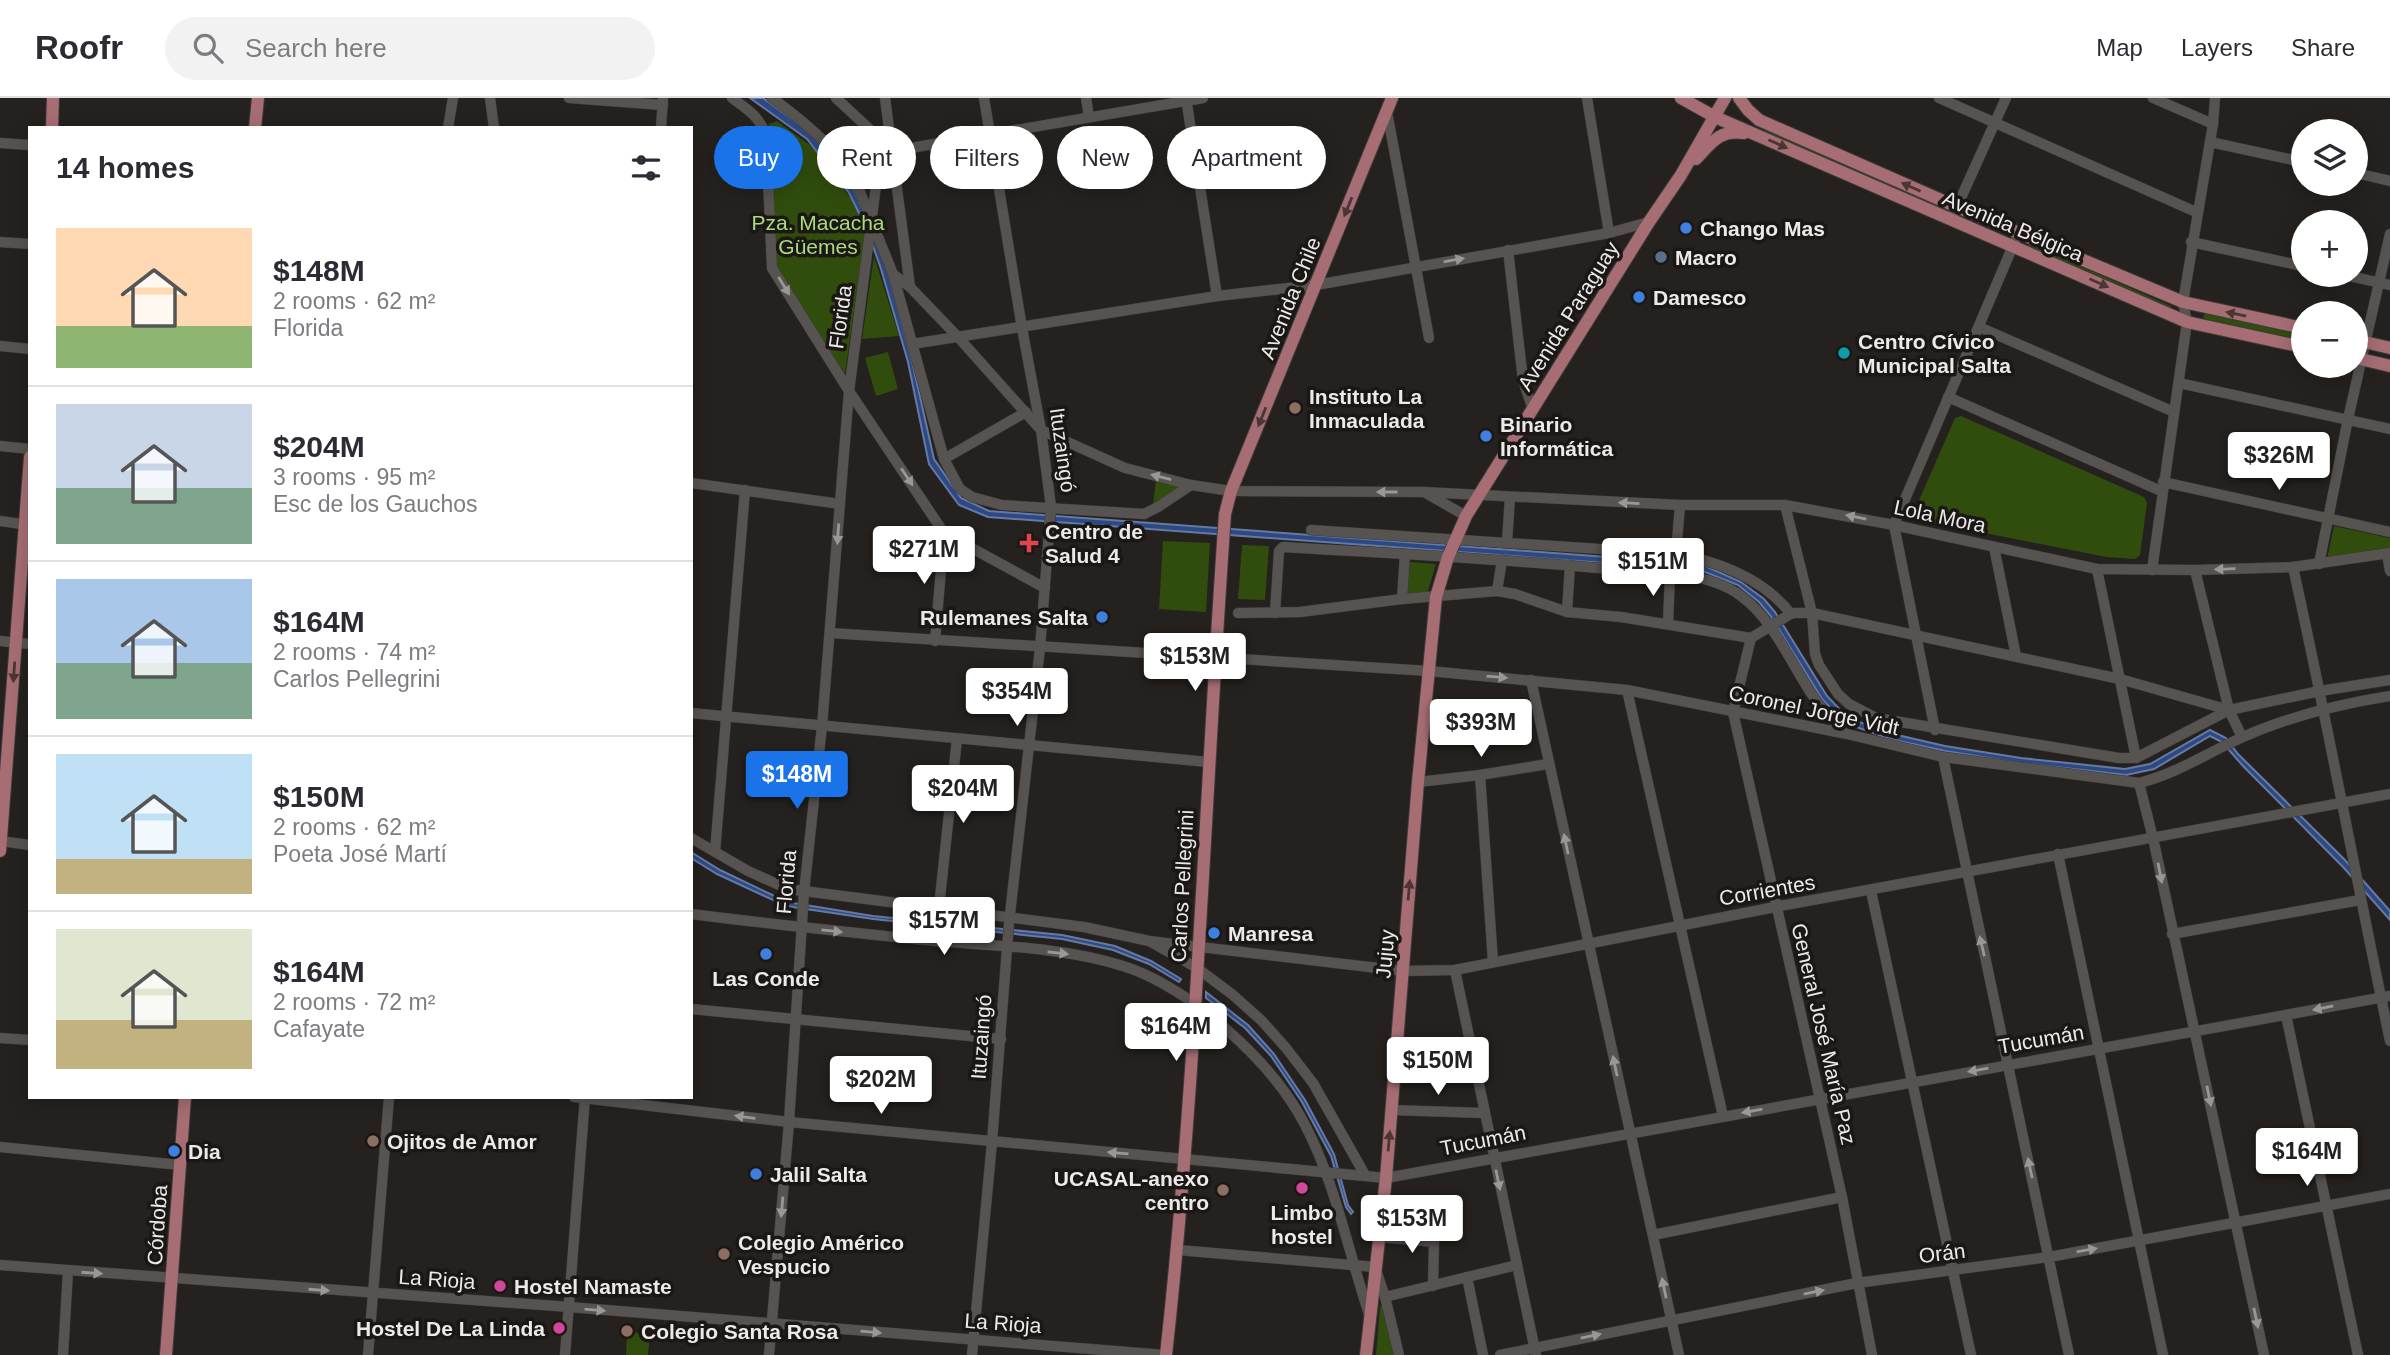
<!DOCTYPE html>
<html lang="en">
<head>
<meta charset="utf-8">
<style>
  body { margin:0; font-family:Helvetica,sans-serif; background:#f2f2f3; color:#2b2b33; height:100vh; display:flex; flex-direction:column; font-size:26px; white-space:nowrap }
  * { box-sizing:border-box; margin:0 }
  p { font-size:23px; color:#7c7c81 }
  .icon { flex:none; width:38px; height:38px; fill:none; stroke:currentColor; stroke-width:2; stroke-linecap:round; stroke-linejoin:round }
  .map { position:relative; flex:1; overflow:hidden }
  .panel { position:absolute; left:28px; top:28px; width:665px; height:973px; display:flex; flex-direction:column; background:#fff; border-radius:0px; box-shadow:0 4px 18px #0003 }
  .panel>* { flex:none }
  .hud { position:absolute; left:714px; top:28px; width:665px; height:63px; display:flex; gap:14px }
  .tools { position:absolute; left:2291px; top:21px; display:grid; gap:14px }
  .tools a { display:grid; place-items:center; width:77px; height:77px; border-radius:50%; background:#fff; box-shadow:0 4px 18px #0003; font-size:35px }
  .price { position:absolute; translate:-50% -60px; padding:0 16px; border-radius:7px; background:#fff; color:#222; font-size:23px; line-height:46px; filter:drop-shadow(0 2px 4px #0008) }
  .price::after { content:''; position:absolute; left:50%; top:42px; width:21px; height:16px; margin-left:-10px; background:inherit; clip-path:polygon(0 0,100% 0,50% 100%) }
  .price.active { background:#1a73e8; color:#fff }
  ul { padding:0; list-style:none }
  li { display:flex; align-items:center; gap:21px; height:175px; padding:0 28px }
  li+li { border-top:2px solid #e1e1e2 }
  li span { display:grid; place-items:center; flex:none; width:196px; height:140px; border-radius:0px; color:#555 }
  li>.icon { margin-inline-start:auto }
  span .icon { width:84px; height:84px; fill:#fffc; stroke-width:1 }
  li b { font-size:30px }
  h2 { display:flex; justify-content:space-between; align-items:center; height:84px; padding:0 28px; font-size:30px }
  .pill { padding:0 24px; border-radius:32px; background:#fff; box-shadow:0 4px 18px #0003; font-size:24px; line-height:63px }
  .pill.active { background:#1a73e8; color:#fff }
  header { display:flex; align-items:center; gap:42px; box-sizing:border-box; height:98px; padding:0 35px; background:#fff; border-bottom:2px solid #e1e1e2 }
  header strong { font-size:33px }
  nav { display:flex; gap:38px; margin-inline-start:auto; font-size:24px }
  .search { width:490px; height:63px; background:#f2f2f3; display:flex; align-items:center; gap:18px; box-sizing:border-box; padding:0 24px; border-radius:38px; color:#7c7c81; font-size:26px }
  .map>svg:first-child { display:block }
</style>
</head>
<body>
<header>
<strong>Roofr</strong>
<div class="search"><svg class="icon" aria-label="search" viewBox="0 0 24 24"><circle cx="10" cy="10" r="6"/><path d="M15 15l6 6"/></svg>Search here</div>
<nav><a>Map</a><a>Layers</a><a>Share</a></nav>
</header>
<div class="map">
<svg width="2390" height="1257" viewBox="0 0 2390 1257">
  <rect width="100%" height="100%" fill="#24211e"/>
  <g fill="#304d0d">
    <path d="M777 23 814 50 851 101 866 129 845 276 776 171 767 35 769 26Z"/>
    <path d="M1764 30 1947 109V112L1945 114 1764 35Z"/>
    <path d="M2029 146 2171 208 2173 212 2028 150Z"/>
    <path d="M874 158 899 238 862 241Z"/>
    <path d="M2205 215 2303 236V243L2205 221 2203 219Z"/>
    <path d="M888 254 898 291 876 298 865 260Z"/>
    <path d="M1961 318 2144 399 2147 405 2140 457 2135 461 2106 459 1915 421 1913 416 1955 320Z"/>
    <path d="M1156 382 1184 388 1153 406Z"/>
    <path d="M2334 428 2390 440V451L2327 461Z"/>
    <path d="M1163 443 1210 445 1206 514 1159 511Z"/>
    <path d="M1242 447 1269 448 1265 502 1238 501Z"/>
    <path d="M1410 464 1436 466 1427 496 1407 497Z"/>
    <path d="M1380 1208 1384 1209 1394 1257H1376Z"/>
    <path d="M627 1234 650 1236 648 1257H626Z"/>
  </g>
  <g fill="#2d4984" stroke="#6679a2" stroke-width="2">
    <path d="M750 0H763L812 36 854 92 886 167 912 263 934 361 961 400 989 413 1701 466 1741 484 1764 501 1775 514 1827 598 1848 620 1893 636 1945 648 2021 660 2125 671 2150 666 2210 632 2226 640 2238 656 2344 761 2390 813V822L2344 770 2243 668 2222 644 2210 638 2154 671 2126 677 2020 665 1945 653 1890 641 1845 625 1822 601 1770 517 1759 504 1738 487 1700 472 988 419 959 407 929 366 908 264 881 171 867 131 849 95 807 41Z"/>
    <path d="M691 754 720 772 787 804 873 818 1062 837 1115 848 1151 863 1181 881 1179 884 1149 866 1113 852 1062 841 873 821 786 808 717 776 691 760Z"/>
    <path d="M1206 894 1248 927 1274 956 1305 1002 1334 1056 1348 1107 1353 1114 1351 1116 1346 1109 1331 1058 1302 1004 1271 958 1245 930 1206 900Z"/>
  </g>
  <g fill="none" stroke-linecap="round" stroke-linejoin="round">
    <defs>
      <g id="minor">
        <path d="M490 0 494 30"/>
        <path d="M569 0 663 7"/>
        <path d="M732 0C747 11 759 18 766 37L772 170 849 293 944 435 1045 490"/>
        <path d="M772 0C801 21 839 52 856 84L893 176 944 361 960 391 972 399 1002 407 1144 416 1158 409 1191 387"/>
        <path d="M836 0 893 53"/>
        <path d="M885 0 910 189"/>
        <path d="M1086 0 1089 19"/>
        <path d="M1186 0 1217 198"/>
        <path d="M1587 0 1609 135"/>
        <path d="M1939 0 2196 114"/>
        <path d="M2153 0 2213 26"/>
        <path d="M1387 14 1429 240"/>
        <path d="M448 30 453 0"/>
        <path d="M661 30 663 0"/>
        <path d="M2210 44 2303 64"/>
        <path d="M0 45 30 47"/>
        <path d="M2356 75 2390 83"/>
        <path d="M1951 122 2006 0"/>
        <path d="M0 144 30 146"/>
        <path d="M2191 144 2303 168"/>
        <path d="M1508 152 1523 282 1533 312"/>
        <path d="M893 176 910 189 958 239 1041 332 1125 370 1191 387 1231 393 1423 394 1680 407H1785L1894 427 2097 471 2195 472 2293 469 2390 455"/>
        <path d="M2345 177 2390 187"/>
        <path d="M1979 229 2174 314"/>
        <path d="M912 246 1217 198 1316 187 1609 135 1649 124"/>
        <path d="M0 248 30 251"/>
        <path d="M2179 285 2390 331"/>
        <path d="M1948 299 2161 393"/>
        <path d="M0 348 30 351"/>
        <path d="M944 361 1026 314"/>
        <path d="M2163 384 2390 434"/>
        <path d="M691 385 840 406"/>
        <path d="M1424 394 1466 418"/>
        <path d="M1785 407 1812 515 1815 556 1819 567 1838 596 1849 606 1876 620 2119 660H2136L2229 612"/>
        <path d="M0 423 29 427"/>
        <path d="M1311 432 1676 456C1720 464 1763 480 1791 516"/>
        <path d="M1507 444 1510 399"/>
        <path d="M1994 449 2016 558"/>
        <path d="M1676 456 1680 407"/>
        <path d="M2387 456 2390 473"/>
        <path d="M2319 466 2348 321 2390 136"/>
        <path d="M2293 469C2328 627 2357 785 2390 943"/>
        <path d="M2097 471 2136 660"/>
        <path d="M2152 472 2187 224 2183 204 2213 26 2215 0"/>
        <path d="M2195 472 2229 612 2242 639"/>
        <path d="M1497 493 1502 462"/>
        <path d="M1402 501 1405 456"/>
        <path d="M1567 514 1570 467"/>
        <path d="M1238 515 1300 514 1402 501 1497 493 1515 496 1567 514 1621 519 1751 540"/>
        <path d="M1275 515 1279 453 1283 449C1384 455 1485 460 1586 469 1631 473 1705 470 1741 498 1785 530 1800 597 1843 633"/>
        <path d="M1668 526 1670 476"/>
        <path d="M830 535 1429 573 1627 592 1847 636 1943 659 2139 685C2176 676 2209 654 2243 639 2290 618 2340 606 2390 598"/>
        <path d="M0 543 30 546"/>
        <path d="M935 543 944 435"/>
        <path d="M1531 582 1679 1257"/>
        <path d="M1627 592 1723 1018"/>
        <path d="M691 615 1208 664"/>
        <path d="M1935 632 1894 427 2015 143"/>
        <path d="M1943 659 2069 1257"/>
        <path d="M1480 677 1493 864"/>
        <path d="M1418 684 1480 677 1548 666"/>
        <path d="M2139 685 2153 740 2264 1257"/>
        <path d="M691 740 748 773 788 791 1084 829 1149 843 1197 870 1233 897 1262 923 1286 950 1313 985 1365 1077"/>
        <path d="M0 743 30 747"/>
        <path d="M715 754 745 392"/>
        <path d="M2058 756 2163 1257"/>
        <path d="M1871 793 1971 1257"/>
        <path d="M939 809 957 641"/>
        <path d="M691 816C769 826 846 834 923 842 988 848 1061 848 1123 868 1162 880 1196 905 1226 931 1257 958 1285 989 1304 1025 1335 1083 1348 1153 1369 1216"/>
        <path d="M2172 836 2360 802"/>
        <path d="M1149 843 1403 873 1455 872 1775 809 2390 696"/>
        <path d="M1455 872 1536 1257"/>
        <path d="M691 911 1001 941"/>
        <path d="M2286 917 2358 1257"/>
        <path d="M0 940 30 942"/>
        <path d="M574 999 789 1024 1386 1080 2390 898"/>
        <path d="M1391 1012 1484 1015"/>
        <path d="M0 1049 180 1067"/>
        <path d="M1653 1137 1842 1099"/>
        <path d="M1378 1139 1434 1144 1433 1188"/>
        <path d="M1178 1152 1375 1169 1385 1199 1399 1257"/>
        <path d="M0 1167 569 1209 1165 1257"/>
        <path d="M1467 1179 1483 1257"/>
        <path d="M1385 1199 1517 1167"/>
        <path d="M63 1257 68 1173"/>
        <path d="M368 1257 389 999"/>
        <path d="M565 1257 585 999"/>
        <path d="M769 1257 789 1024 804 794 822 628 849 293 877 80 882 65 893 53 1203 0"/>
        <path d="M972 1257 992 1044 1009 825 1040 550 1051 409 1041 332 1022 230 984 0"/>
        <path d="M1500 1257 1857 1185 2049 1159 2390 1096"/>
        <path d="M1872 1257 1842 1099 1733 614 1751 540 1792 515H1812L2120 581 2229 612 2320 593 2390 582"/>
      </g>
      <g id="major">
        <path d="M1681 0 1715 19 2187 224 2303 249"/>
        <path d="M1739 0 1748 12 1759 22 1957 109 2183 204 2303 230"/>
        <path d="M52 30 53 0"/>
        <path d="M255 30 258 0"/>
        <path d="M1696 61C1712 44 1719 32 1744 35"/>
        <path d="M2356 242 2390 250"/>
        <path d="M2356 260 2390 268"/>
        <path d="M0 753 30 359"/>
        <path d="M166 1257 185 999"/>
        <path d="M1166 1257C1197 977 1205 696 1225 416L1231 393 1392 0"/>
        <path d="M1366 1257 1386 1080 1418 684 1436 499 1448 459 1466 418 1649 124 1681 77 1725 0"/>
      </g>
    </defs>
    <use href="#minor" stroke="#3e3b3a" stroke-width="11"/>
    <use href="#major" stroke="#3e3b3a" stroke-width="14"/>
    <use href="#minor" stroke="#575351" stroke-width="10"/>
    <use href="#major" stroke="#a66e74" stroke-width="12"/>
  </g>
  <defs><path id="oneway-solid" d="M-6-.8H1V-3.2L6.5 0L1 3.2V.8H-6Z" transform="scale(1.75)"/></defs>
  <g fill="#4b3536">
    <use href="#oneway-solid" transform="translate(1778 46) rotate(24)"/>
    <use href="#oneway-solid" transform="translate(1911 89) rotate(-156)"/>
    <use href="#oneway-solid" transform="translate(1348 109) rotate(112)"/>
    <use href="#oneway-solid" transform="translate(2099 185) rotate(24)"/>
    <use href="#oneway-solid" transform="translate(2236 216) rotate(-168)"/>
    <use href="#oneway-solid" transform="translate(1262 319) rotate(112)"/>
    <use href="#oneway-solid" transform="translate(14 574) rotate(94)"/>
    <use href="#oneway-solid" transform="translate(1409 792) rotate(-85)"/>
    <use href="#oneway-solid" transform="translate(1389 1043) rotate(-85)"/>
  </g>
  <g fill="#9a9795">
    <use href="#oneway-solid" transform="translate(1454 162) rotate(-10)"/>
    <use href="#oneway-solid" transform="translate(784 188) rotate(58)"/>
    <use href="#oneway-solid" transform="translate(907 379) rotate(56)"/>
    <use href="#oneway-solid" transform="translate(1161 379) rotate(-166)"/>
    <use href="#oneway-solid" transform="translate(1387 394) rotate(-180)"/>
    <use href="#oneway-solid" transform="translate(1629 405) rotate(-177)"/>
    <use href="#oneway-solid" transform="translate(1856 419) rotate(-169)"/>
    <use href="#oneway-solid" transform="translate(838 436) rotate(94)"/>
    <use href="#oneway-solid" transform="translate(2225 471) rotate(178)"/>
    <use href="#oneway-solid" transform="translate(1497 579) rotate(5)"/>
    <use href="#oneway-solid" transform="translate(1566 746) rotate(-102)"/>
    <use href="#oneway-solid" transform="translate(2160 775) rotate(79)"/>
    <use href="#oneway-solid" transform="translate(832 833) rotate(6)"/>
    <use href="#oneway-solid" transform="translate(1982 848) rotate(-103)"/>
    <use href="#oneway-solid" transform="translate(1058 855) rotate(6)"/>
    <use href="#oneway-solid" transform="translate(2323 910) rotate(169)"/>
    <use href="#oneway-solid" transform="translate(1615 968) rotate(-102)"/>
    <use href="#oneway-solid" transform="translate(1978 972) rotate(170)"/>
    <use href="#oneway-solid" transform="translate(2209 998) rotate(78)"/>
    <use href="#oneway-solid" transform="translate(1752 1013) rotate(170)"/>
    <use href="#oneway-solid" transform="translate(745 1019) rotate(-173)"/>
    <use href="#oneway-solid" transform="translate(1118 1055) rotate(-175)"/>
    <use href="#oneway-solid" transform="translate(2030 1070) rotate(-102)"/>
    <use href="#oneway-solid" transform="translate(1498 1082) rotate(78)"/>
    <use href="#oneway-solid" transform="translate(782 1109) rotate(95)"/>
    <use href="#oneway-solid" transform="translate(2087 1152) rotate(-10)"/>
    <use href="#oneway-solid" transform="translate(92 1175) rotate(4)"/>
    <use href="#oneway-solid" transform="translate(1664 1190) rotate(-102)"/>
    <use href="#oneway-solid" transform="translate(319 1192) rotate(4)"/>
    <use href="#oneway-solid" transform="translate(1814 1194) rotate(-11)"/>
    <use href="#oneway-solid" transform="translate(595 1212) rotate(5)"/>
    <use href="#oneway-solid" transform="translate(2256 1220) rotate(78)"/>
    <use href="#oneway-solid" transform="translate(871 1234) rotate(5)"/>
    <use href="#oneway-solid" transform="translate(1591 1238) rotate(-12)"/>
  </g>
  <g fill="#3f7fe0" stroke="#1a1715" stroke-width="2.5">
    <circle cx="1686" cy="130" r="7"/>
    <circle cx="1639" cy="199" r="7"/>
    <circle cx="1486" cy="338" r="7"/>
    <circle cx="1102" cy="519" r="7"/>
    <circle cx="1214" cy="835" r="7"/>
    <circle cx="766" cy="856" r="7"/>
    <circle cx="174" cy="1053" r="7"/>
    <circle cx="756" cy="1076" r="7"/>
  </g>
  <circle fill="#5c6f8a" stroke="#1a1715" stroke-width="2.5" cx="1661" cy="159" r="7"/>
  <circle fill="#0f9aa8" stroke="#1a1715" stroke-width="2.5" cx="1844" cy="255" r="7"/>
  <g fill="#8d6e63" stroke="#1a1715" stroke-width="2.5">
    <circle cx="1295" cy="310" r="7"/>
    <circle cx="373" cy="1043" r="7"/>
    <circle cx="1223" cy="1092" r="7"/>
    <circle cx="724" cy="1156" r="7"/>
    <circle cx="627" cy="1233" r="7"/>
  </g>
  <path fill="#e0444e" stroke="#1a1715" stroke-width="2.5" d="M1025.5 434.5h7v7h7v7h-7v7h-7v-7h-7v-7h7z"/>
  <g fill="#d1479c" stroke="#1a1715" stroke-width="2.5">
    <circle cx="1302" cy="1090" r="7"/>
    <circle cx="500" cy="1188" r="7"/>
    <circle cx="559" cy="1230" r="7"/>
  </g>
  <g text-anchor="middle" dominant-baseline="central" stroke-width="7" stroke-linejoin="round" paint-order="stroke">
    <g font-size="21" fill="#aadb7c" stroke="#1a1715">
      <text x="818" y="124">Pza. Macacha<tspan x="818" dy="24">Güemes</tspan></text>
    </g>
    <g font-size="21" fill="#eceae9" stroke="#1a1715">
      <text transform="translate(2013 128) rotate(23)">Avenida Bélgica</text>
      <text transform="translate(1290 200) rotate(-68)">Avenida Chile</text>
      <text transform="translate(1568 218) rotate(-58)">Avenida Paraguay</text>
      <text transform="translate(840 219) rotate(-82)">Florida</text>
      <text transform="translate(1063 352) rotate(82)">Ituzaingó</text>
      <text transform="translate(1940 418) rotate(12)">Lola Mora</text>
      <text transform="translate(1814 612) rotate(12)">Coronel Jorge Vidt</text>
      <text transform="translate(786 784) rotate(-85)">Florida</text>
      <text transform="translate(1182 788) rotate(-87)">Carlos Pellegrini</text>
      <text transform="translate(1767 792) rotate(-10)">Corrientes</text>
      <text transform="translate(1385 856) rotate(-85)">Jujuy</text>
      <text transform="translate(1824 936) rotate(77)">General José María Paz</text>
      <text transform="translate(981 939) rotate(-86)">Ituzaingó</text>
      <text transform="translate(2041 941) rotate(-10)">Tucumán</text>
      <text transform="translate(1483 1042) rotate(-11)">Tucumán</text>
      <text transform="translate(157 1127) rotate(-86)">Córdoba</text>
      <text transform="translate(1942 1155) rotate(-7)">Orán</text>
      <text transform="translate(437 1181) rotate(4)">La Rioja</text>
      <text transform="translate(1003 1225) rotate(4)">La Rioja</text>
    </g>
    <g font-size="21" font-weight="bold" fill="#eceae9" stroke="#1a1715" text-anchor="start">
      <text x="1700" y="130">Chango Mas</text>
      <text x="1675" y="159">Macro</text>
      <text x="1653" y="199">Damesco</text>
      <text x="1858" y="243">Centro Cívico<tspan x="1858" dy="24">Municipal Salta</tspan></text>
      <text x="1309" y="298">Instituto La<tspan x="1309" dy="24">Inmaculada</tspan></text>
      <text x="1500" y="326">Binario<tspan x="1500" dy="24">Informática</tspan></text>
      <text x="1045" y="433">Centro de<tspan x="1045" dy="24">Salud 4</tspan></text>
      <text x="1088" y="519" text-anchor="end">Rulemanes Salta</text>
      <text x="1228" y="835">Manresa</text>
      <text x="766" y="880" text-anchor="middle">Las Conde</text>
      <text x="387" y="1043">Ojitos de Amor</text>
      <text x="188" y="1053">Dia</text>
      <text x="770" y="1076">Jalil Salta</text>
      <text x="1209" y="1080" text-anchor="end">UCASAL-anexo<tspan x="1209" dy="24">centro</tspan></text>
      <text x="1302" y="1114" text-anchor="middle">Limbo<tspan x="1302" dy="24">hostel</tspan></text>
      <text x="738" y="1144">Colegio Américo<tspan x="738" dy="24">Vespucio</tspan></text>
      <text x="514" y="1188">Hostel Namaste</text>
      <text x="545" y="1230" text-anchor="end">Hostel De La Linda</text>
      <text x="641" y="1233">Colegio Santa Rosa</text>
    </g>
  </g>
</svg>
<div class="tools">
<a><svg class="icon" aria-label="layers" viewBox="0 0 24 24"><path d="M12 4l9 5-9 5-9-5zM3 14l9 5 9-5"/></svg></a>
<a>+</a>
<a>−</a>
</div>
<b class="price" style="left:2279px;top:394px">$326M</b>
<b class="price" style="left:924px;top:488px">$271M</b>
<b class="price" style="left:1653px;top:500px">$151M</b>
<b class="price" style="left:1195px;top:595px">$153M</b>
<b class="price" style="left:1017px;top:630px">$354M</b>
<b class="price" style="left:1481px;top:661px">$393M</b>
<b class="price active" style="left:797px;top:713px">$148M</b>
<b class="price" style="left:963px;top:727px">$204M</b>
<b class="price" style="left:944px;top:859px">$157M</b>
<b class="price" style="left:1176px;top:965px">$164M</b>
<b class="price" style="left:1438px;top:999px">$150M</b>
<b class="price" style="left:881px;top:1018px">$202M</b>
<b class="price" style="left:2307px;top:1090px">$164M</b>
<b class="price" style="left:1412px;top:1157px">$153M</b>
<div class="hud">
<a class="pill active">Buy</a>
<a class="pill">Rent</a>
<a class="pill">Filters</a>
<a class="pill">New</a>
<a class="pill">Apartment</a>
</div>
<section class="panel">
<h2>14 homes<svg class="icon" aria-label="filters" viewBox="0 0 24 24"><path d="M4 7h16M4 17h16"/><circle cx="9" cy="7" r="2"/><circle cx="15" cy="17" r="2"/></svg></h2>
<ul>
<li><span style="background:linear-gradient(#ffd9b3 70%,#8fb573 0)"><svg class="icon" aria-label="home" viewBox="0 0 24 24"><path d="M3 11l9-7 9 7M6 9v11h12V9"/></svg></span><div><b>$148M</b><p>2 rooms · 62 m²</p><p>Florida</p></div></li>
<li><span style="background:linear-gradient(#c9d6e8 60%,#7fa58c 0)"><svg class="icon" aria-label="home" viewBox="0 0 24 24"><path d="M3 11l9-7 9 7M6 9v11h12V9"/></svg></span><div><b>$204M</b><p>3 rooms · 95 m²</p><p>Esc de los Gauchos</p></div></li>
<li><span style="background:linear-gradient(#a9c7e8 60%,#7fa58c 0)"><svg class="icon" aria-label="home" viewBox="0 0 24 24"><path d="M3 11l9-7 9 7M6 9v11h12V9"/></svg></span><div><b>$164M</b><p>2 rooms · 74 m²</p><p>Carlos Pellegrini</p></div></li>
<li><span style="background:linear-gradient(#bfe0f5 75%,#c2b280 0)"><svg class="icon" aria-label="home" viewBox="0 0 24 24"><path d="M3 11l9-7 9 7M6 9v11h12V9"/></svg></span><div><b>$150M</b><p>2 rooms · 62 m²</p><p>Poeta José Martí</p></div></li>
<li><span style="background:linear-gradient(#dfe7d0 65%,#c2b280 0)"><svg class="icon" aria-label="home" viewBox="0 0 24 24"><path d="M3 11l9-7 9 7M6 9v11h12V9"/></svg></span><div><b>$164M</b><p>2 rooms · 72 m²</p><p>Cafayate</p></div></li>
</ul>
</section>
</div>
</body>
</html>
